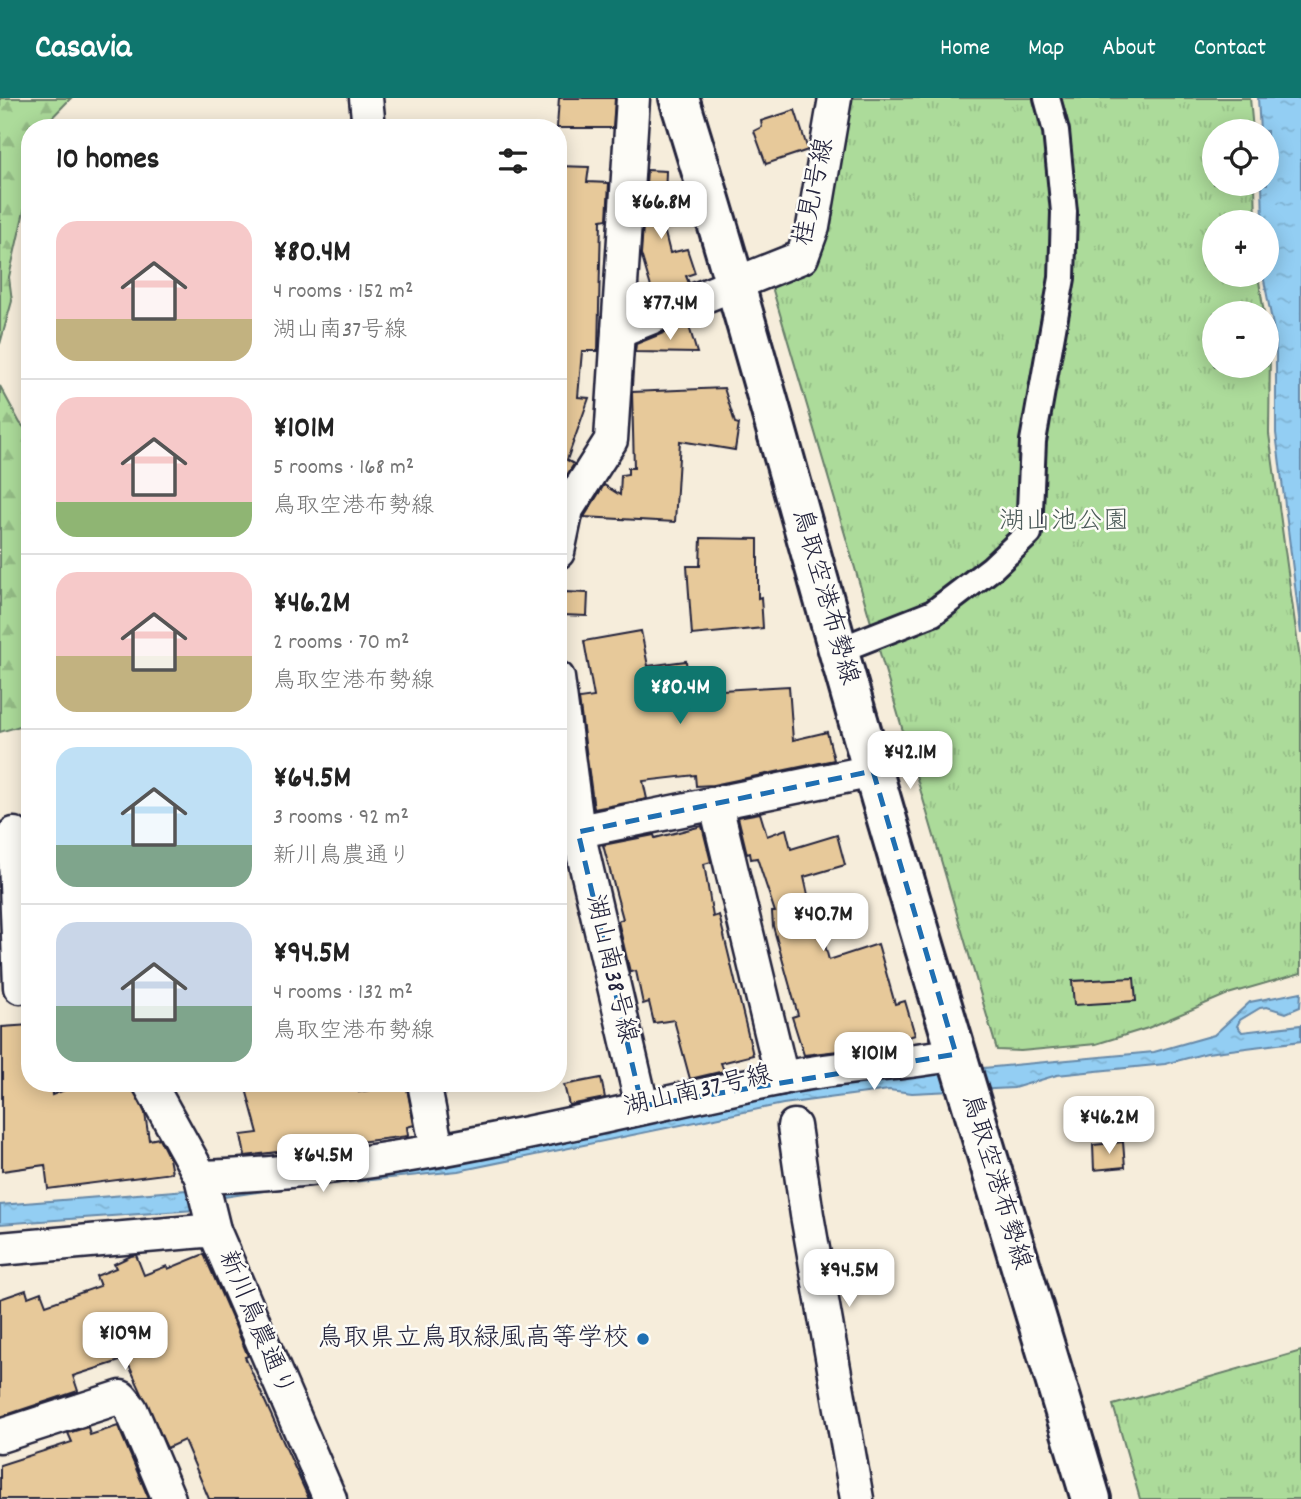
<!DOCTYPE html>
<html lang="en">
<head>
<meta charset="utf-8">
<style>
  body { margin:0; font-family:Dekko,"Klee One",sans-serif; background:#f6f6f6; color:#222; height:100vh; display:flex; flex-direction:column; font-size:26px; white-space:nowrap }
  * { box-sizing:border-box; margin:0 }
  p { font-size:23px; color:#767676 }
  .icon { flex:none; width:38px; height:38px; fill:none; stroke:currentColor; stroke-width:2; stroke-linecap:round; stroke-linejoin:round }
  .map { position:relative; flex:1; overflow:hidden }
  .sheet { position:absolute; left:21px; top:21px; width:546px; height:973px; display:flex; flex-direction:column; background:#fff; border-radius:28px; box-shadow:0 4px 18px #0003 }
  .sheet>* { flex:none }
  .controls { position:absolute; left:1202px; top:21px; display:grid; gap:14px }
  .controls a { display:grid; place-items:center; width:77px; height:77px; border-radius:50%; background:#fff; box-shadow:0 4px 18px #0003; font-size:35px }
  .price { position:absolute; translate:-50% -60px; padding:0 16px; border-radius:14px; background:#fff; color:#222; font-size:23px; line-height:46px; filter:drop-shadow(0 2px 4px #0008) }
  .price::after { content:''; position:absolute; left:50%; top:42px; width:21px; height:16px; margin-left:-10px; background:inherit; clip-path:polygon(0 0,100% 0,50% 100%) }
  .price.selected { background:#0f766e; color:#fff }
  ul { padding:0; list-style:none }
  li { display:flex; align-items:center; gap:21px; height:175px; padding:0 35px }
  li+li { border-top:2px solid #e0e0e0 }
  li span { display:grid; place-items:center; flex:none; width:196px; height:140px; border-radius:21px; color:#555 }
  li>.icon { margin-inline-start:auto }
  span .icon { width:84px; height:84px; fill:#fffc; stroke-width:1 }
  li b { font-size:30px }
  h2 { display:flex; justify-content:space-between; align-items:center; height:84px; padding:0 35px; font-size:30px }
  header { display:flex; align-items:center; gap:42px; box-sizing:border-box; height:98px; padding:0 35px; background:#0f766e; color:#fff }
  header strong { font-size:33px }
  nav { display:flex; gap:38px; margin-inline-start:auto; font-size:24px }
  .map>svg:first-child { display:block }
</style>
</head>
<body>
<header>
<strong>Casavia</strong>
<nav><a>Home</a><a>Map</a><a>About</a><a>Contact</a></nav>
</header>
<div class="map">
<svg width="1301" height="1401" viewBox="0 0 1301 1401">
  <defs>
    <pattern id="grass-tufts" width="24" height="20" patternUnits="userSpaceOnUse" patternTransform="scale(1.75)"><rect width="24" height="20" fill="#acdb9a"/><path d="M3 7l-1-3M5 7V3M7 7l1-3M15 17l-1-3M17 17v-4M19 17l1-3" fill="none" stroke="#94bc86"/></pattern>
    <pattern id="forest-firs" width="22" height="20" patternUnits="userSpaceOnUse" patternTransform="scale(1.75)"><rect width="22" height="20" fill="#acdb9a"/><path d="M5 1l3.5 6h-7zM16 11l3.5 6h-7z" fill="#94bc86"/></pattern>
    <pattern id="water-ripples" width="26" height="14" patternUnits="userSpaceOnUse" patternTransform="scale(1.75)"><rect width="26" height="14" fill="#93cef3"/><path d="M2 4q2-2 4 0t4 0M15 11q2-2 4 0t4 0" fill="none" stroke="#7eb1d1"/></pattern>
  </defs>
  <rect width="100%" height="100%" fill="#f6eddb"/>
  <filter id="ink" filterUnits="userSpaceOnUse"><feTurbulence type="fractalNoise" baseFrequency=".0143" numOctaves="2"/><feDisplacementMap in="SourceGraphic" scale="14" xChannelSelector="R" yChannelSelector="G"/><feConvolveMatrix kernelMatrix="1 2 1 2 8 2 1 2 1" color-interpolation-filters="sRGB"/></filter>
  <g filter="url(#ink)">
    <g fill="url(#grass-tufts)" stroke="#677e6a" stroke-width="2">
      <path d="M849 0H1250L1253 33H1214V86H1255L1256 124H1214V177H1258L1264 215H1214V268H1267V231L1270 250 1269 336 1301 569V875L1228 896 1148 930 1096 946 1021 953 997 952 770 182 809 167Z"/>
      <path d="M1301 1253V1401H1140L1113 1307Z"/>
    </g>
    <g fill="url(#forest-firs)" stroke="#677e6a" stroke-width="2">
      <path d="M0 0H71L42 30H30V87L9 179 12 203 0 246Z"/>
      <path d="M0 288 20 325 30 336V625L0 634Z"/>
    </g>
    <g fill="url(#water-ripples)" stroke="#6689a9" stroke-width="2">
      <path d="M1258 0H1301V536L1276 335V243L1263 177H1267V124H1263L1262 86H1267V33H1260Z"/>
      <path d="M1301 894 1300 909 1286 915 1267 909 1260 910 1240 922 1237 928 1242 934 1301 927V943L1207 955 1165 966 1057 977 1014 990 912 995 889 992 783 1006 458 1073 264 1093 217 1100 195 1112 0 1126V1107L187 1092 768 990 1154 954 1214 937 1250 904Z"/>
    </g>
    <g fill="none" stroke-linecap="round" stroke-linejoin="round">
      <path stroke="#6689a9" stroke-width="8" d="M300 1373 313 1401"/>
    </g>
    <g fill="#e7c99a" stroke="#22223b" stroke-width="2">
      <path d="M559 0H615L613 30H557Z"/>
      <path d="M795 12 808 52 766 66 754 33 762 29 761 23Z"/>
      <path d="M558 68 589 69 587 84 609 85 607 121 601 122 598 253H582L578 299 589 300 567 362 574 366 558 391Z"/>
      <path d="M647 72 666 73 664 131 670 155 687 151 695 175 686 178 689 185 654 199 641 156Z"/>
      <path d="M688 225 697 255 635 254 636 246Z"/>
      <path d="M724 290 735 325 739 326 735 352 680 343 675 424 584 419 604 387 620 397 621 377 628 376V370H634L632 294Z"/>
      <path d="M701 440 758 441V500L761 499 763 530 692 537 687 468H700Z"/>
      <path d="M563 494 588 495 587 518 562 517Z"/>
      <path d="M641 533 648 568 686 563 689 594 789 588 793 642 827 634 834 662 713 687 696 688 695 677 643 683 647 701 594 711 579 601 594 599 584 543Z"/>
      <path d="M760 715 767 738 786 731 791 751 837 737 845 767 804 779 817 838 822 836 829 862 878 846 895 906 905 903 915 937 898 942V946L804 957 792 919 798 917 773 828 772 814H775L757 760 751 761 750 755 747 756 738 719Z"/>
      <path d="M702 728 711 764 704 766 713 819 719 817 753 957 721 965 724 973 690 981 674 922 654 925 649 904 643 906 636 873 630 874 618 823 623 821 603 747 654 737 655 740Z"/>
      <path d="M1134 880 1136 903 1074 907 1072 883Z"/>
      <path d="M30 927V985H51L52 997 72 989 131 985 145 1015 149 1042 159 1040 169 1060 172 1075 48 1091 45 1067 2 1073V929Z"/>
      <path d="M601 980 605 1000 569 1007 564 987Z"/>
      <path d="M265 985H358L359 994 406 985 414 1027 407 1029 408 1038 245 1058 241 1037 258 1035 246 991Z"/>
      <path d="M1123 1044 1125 1069 1094 1072 1093 1047Z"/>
      <path d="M204 1156 240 1239 248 1258 245 1259 309 1401H209L184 1342 167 1350 126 1261 73 1278 78 1293 0 1319V1201L26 1192 28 1199 41 1194 46 1207 100 1188 96 1178 116 1170 114 1166 131 1158 136 1157 144 1177 167 1168 168 1171Z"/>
      <path d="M118 1328 149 1401H0V1367L72 1344 68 1335 88 1329 90 1337Z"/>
    </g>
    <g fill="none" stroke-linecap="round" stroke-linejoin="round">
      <defs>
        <path id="pedestrian" d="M839 552 933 515 992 470 1029 435 1033 343 1062 180 1064 114 1056 33 1047 0"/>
        <g id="minor">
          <path d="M366 0 369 30"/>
          <path d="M618 233 802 159 813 129 835 0"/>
          <path d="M558 454 567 411 611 342 633 0"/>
          <path d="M558 580 578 734 642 1008"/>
          <path d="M716 707 782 980"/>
          <path d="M14 736 20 889"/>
          <path d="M560 737 873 673"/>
          <path d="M149 985 201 1079 214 1132"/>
          <path d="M424 985 437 1051"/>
          <path d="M794 1028 807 1117 857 1401"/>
          <path d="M201 1079C397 1073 591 1019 782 980 839 968 898 967 956 956"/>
          <path d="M0 1151 214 1132 330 1401"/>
          <path d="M0 1338 121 1299 131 1311 169 1401"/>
        </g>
        <path id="secondary" d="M679 0C749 224 808 451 874 677 944 919 1019 1160 1091 1401"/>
      </defs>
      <use href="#pedestrian" stroke="#22223b" stroke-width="30"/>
      <use href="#minor" stroke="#22223b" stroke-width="37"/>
      <use href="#secondary" stroke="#22223b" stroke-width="44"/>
      <use href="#pedestrian" stroke="#fdfcf7" stroke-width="24"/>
      <use href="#minor" stroke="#fdfcf7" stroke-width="32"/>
      <use href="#secondary" stroke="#fdfcf7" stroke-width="38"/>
    </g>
  </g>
  <path fill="none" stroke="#1f6fb2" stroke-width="5" stroke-dasharray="14 9" stroke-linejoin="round" d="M873 673 956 956 642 1008 578 734Z"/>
  <circle fill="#1f6fb2" stroke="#fdfcf7" stroke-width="2.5" cx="643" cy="1241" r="7"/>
  <g text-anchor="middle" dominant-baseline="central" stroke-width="5" stroke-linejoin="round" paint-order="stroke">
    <g font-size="26" fill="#22223b" stroke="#fdfcf7">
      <text transform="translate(815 94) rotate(-78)">桂見1号線</text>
      <text transform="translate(824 499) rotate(74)">鳥取空港布勢線</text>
      <text transform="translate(610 871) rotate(77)">湖山南38号線</text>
      <text transform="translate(698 994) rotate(-13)">湖山南37号線</text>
      <text transform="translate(995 1084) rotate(73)">鳥取空港布勢線</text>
      <text transform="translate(255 1226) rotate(67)">新川鳥農通り</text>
    </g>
    <g font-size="26" fill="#4b5a58" stroke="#fdfcf7">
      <text x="1064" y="424">湖山池公園</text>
    </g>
    <g font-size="26" fill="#22223b" stroke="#fdfcf7" text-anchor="end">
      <text x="629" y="1241">鳥取県立鳥取緑風高等学校</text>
    </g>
  </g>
</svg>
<div class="controls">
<a><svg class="icon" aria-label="locate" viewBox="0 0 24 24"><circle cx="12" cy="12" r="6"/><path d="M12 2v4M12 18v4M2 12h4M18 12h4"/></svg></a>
<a>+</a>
<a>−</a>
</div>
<b class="price" style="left:661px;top:143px">¥66.8M</b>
<b class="price" style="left:670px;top:244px">¥77.4M</b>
<b class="price selected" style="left:680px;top:628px">¥80.4M</b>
<b class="price" style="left:910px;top:693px">¥42.1M</b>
<b class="price" style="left:823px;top:855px">¥40.7M</b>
<b class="price" style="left:874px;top:994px">¥101M</b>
<b class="price" style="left:1109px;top:1058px">¥46.2M</b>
<b class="price" style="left:323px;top:1096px">¥64.5M</b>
<b class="price" style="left:849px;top:1211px">¥94.5M</b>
<b class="price" style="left:125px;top:1274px">¥109M</b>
<section class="sheet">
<h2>10 homes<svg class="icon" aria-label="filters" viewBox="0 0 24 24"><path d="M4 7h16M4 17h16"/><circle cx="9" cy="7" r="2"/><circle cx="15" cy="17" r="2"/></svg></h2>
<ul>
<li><span style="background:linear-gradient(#f6c9c9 70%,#c2b280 0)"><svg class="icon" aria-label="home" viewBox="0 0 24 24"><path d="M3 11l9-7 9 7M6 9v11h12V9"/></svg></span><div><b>¥80.4M</b><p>4 rooms · 152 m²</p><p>湖山南37号線</p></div></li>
<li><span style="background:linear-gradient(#f6c9c9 75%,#8fb573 0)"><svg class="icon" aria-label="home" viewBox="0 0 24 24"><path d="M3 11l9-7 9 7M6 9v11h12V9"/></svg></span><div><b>¥101M</b><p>5 rooms · 168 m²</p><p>鳥取空港布勢線</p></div></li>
<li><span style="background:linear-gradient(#f6c9c9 60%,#c2b280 0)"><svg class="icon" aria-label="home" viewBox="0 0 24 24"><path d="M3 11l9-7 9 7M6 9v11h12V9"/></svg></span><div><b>¥46.2M</b><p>2 rooms · 70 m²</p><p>鳥取空港布勢線</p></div></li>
<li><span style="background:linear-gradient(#bfe0f5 70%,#7fa58c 0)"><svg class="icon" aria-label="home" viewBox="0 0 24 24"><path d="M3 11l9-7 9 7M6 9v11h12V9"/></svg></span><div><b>¥64.5M</b><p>3 rooms · 92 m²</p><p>新川鳥農通り</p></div></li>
<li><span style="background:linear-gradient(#c9d6e8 60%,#7fa58c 0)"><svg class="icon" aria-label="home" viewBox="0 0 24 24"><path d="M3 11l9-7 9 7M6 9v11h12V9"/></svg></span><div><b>¥94.5M</b><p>4 rooms · 132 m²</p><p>鳥取空港布勢線</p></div></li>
</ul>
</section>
</div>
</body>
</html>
